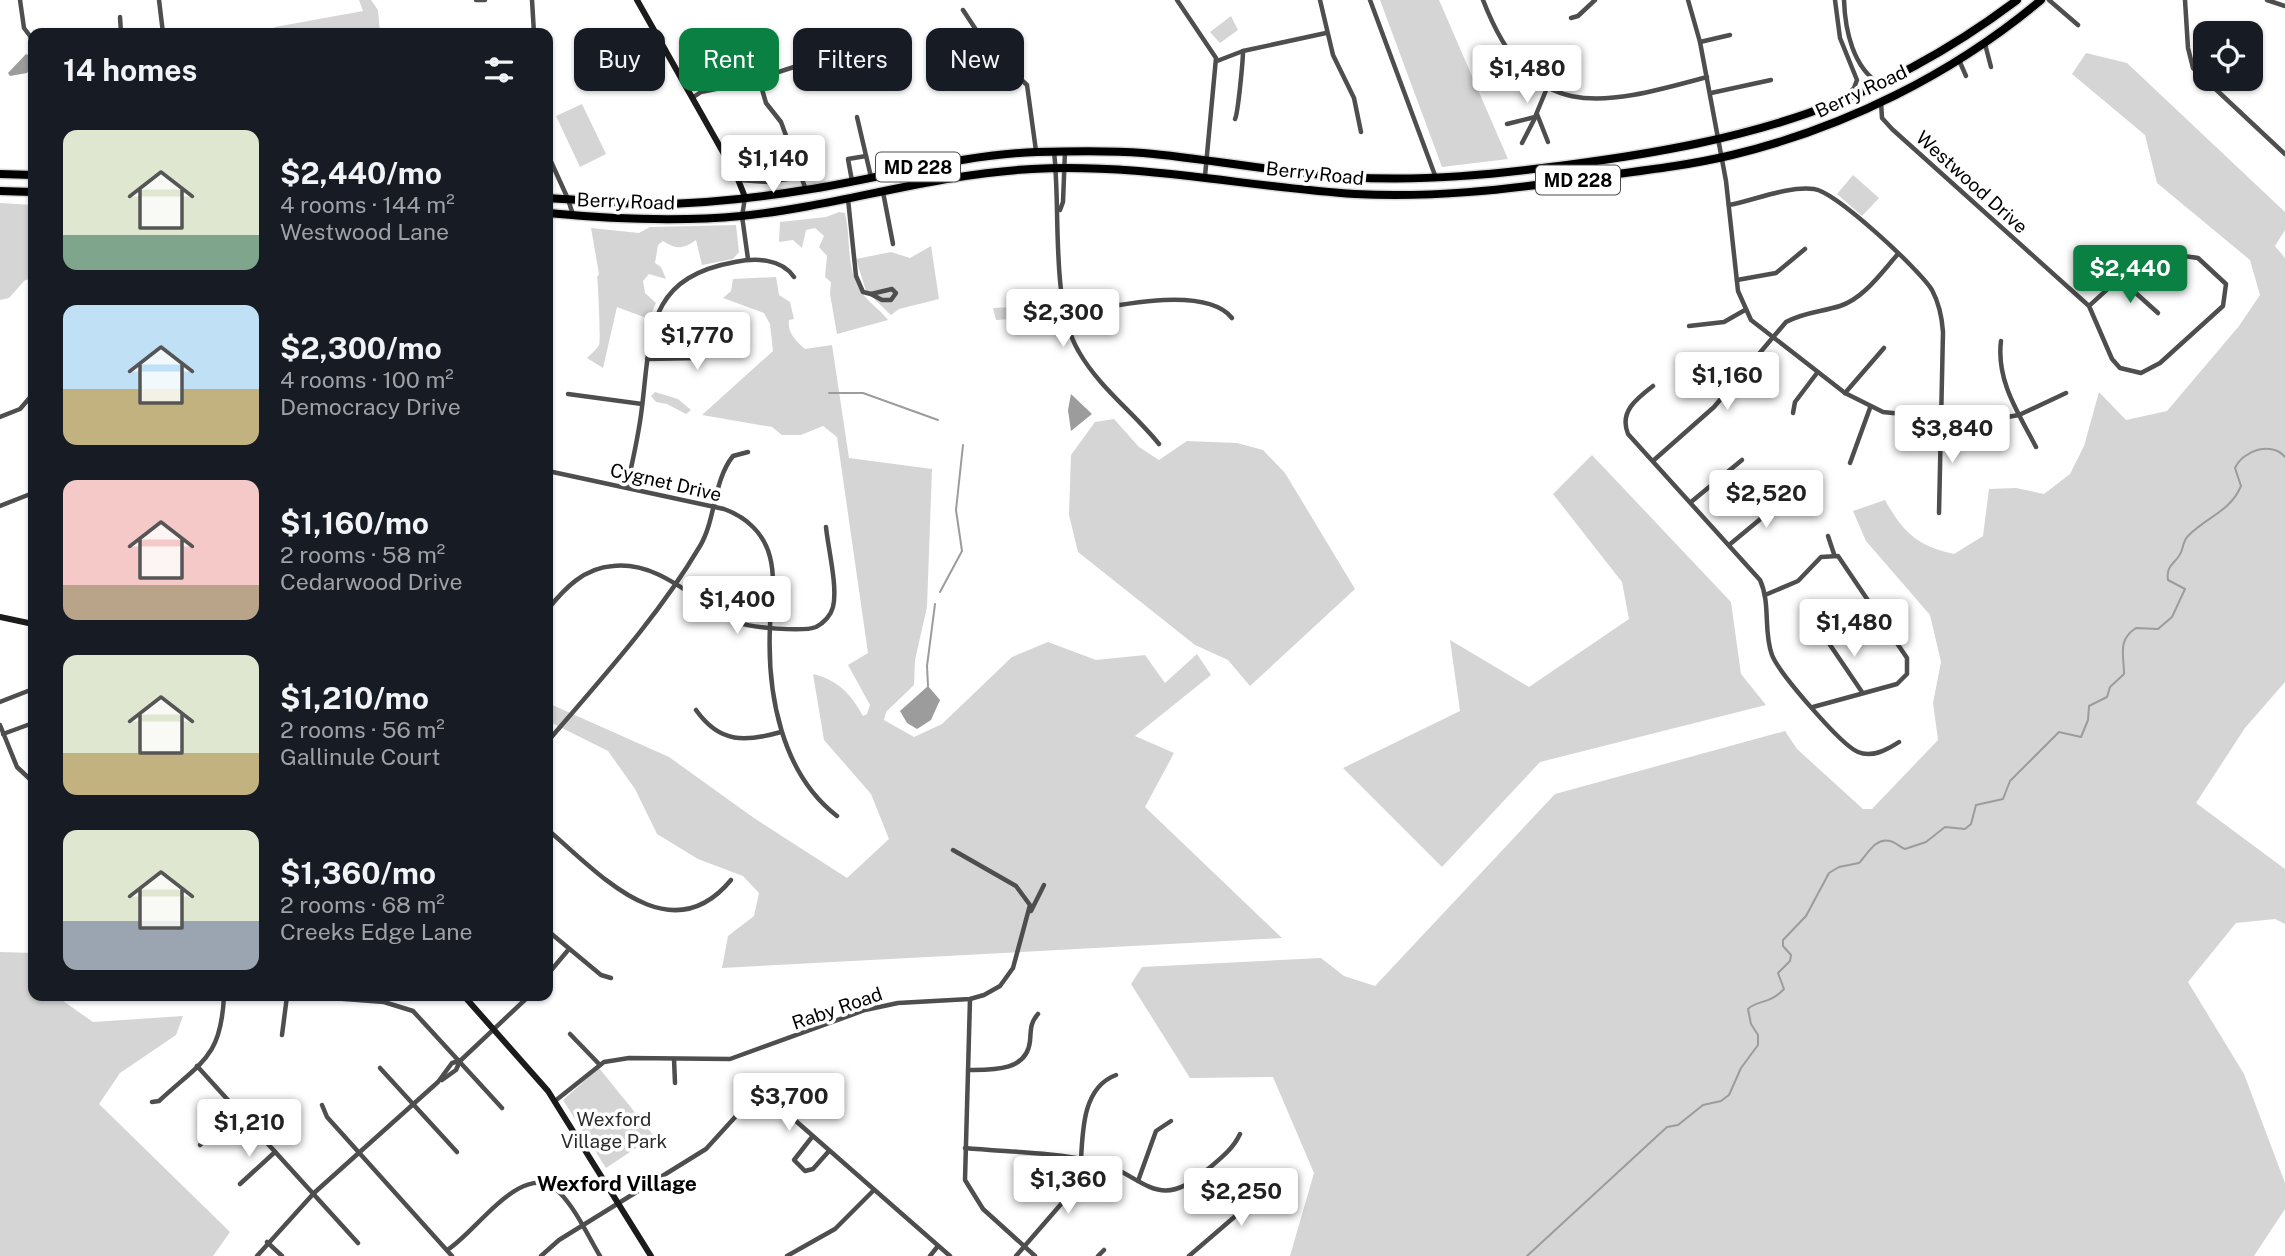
<!DOCTYPE html>
<html lang="en">
<head>
<meta charset="utf-8">
<style>
  body { margin:0; font-family:"Public Sans",sans-serif; background:#20242c; color:#f1f3f6; height:100vh; display:flex; flex-direction:column; font-size:26px; white-space:nowrap }
  * { box-sizing:border-box; margin:0 }
  p { font-size:23px; color:#9ea1a6 }
  .icon { flex:none; width:38px; height:38px; fill:none; stroke:currentColor; stroke-width:2; stroke-linecap:round; stroke-linejoin:round }
  .map { position:relative; flex:1; overflow:hidden }
  .panel { position:absolute; left:28px; top:28px; width:525px; height:973px; display:flex; flex-direction:column; background:#171b24; border-radius:14px; box-shadow:0 2px 5px #0004 }
  .panel>* { flex:none }
  .guide { position:absolute; left:574px; top:28px; width:665px; height:63px; display:flex; gap:14px }
  .controls { position:absolute; left:2193px; top:21px; display:grid; gap:14px }
  .controls a { display:grid; place-items:center; width:70px; height:70px; border-radius:14px; background:#171b24; box-shadow:0 2px 5px #0004; font-size:35px }
  .price { position:absolute; translate:-50% -60px; padding:0 16px; border-radius:7px; background:#fff; color:#222; font-size:23px; line-height:46px; filter:drop-shadow(0 2px 4px #0008) }
  .price::after { content:''; position:absolute; left:50%; top:42px; width:21px; height:16px; margin-left:-10px; background:inherit; clip-path:polygon(0 0,100% 0,50% 100%) }
  .price.selected { background:#0b8043; color:#fff }
  ul { padding:0; list-style:none }
  li { display:flex; align-items:center; gap:21px; height:175px; padding:0 35px }
  li span { display:grid; place-items:center; flex:none; width:196px; height:140px; border-radius:14px; color:#555 }
  li>.icon { margin-inline-start:auto }
  span .icon { width:84px; height:84px; fill:#fffc; stroke-width:1 }
  li b { font-size:30px }
  h2 { display:flex; justify-content:space-between; align-items:center; height:84px; padding:0 35px; font-size:30px }
  .chip { padding:0 24px; border-radius:14px; background:#171b24; box-shadow:0 2px 5px #0004; font-size:24px; line-height:63px }
  .chip.selected { background:#0b8043; color:#fff }
  .map>svg:first-child { display:block }
</style>
</head>
<body>
<div class="map">
<svg width="2285" height="1256" viewBox="0 0 2285 1256">
  <rect width="100%" height="100%" fill="#fff"/>
  <g fill="#d5d5d5">
    <path d="M359 0H371L378 10 380 33H270L275 27 363 11Z"/>
    <path d="M1380 0H1439L1508 159 1442 167Z"/>
    <path d="M1231 16 1238 30 1220 43 1210 32Z"/>
    <path d="M2086 53 2127 63 2285 212V230L2275 246 2285 258V682L2245 728 2196 803 2285 869V924L2275 919 2236 923 2188 982 2244 1074 2285 1183V1209L2254 1256H1290L1314 1173 1273 1077 1190 1078 1131 984 1142 967 1321 958 1344 976 1375 986 1555 794 1785 731 1797 749 1863 809H1872L1938 740 1933 703 1941 662 1930 615 1866 541 1853 511 1885 500C1903 532 1917 546 1954 554L1983 536 1989 489 2016 488 2044 494 2070 474 2084 446 2099 392 2126 420 2167 411 2239 326 2260 295 2250 260 2157 183 2145 135 2072 74Z"/>
    <path d="M582 104 606 154 580 167 556 116Z"/>
    <path d="M1853 175 1879 198 1862 216 1837 194Z"/>
    <path d="M0 203 33 205V279L25 280 9 298 0 300Z"/>
    <path d="M839 212 845 213C851 237 846 264 858 286 864 300 879 308 888 320L837 334 830 294 831 282 825 277 827 256 819 247 824 236 815 228 806 230 802 248 793 240 779 242 780 222 826 217Z"/>
    <path d="M736 225 739 252 733 259 702 265 696 240C683 249 677 250 663 241L658 245 655 263 661 267 666 279 649 274 643 281 645 293 656 303 649 319 617 307 603 368 587 358C591 354 597 349 599 345 601 341 598 281 597 277L599 274 591 228 639 233 650 227Z"/>
    <path d="M931 246 939 299 899 309 891 315 866 291 856 259 891 252 910 258Z"/>
    <path d="M776 277 779 295 790 302 794 319 789 320C787 333 796 341 805 349L832 345 849 458 932 469 927 607 915 660 914 685 886 712 884 720 914 737 942 724 1012 657 1048 642 1096 660 1145 655 1165 683 1197 654 1211 675 1135 736 1174 753 1145 807 1282 938 722 968 728 936 754 916 759 893 743 876 698 859 657 834 635 789 608 751 548 721V703L669 757 754 818 847 878 889 839 871 794 824 740 813 674C838 680 851 694 863 716L867 714 870 705 848 665 868 653 837 437 823 426 801 435H782L772 427 702 415 773 351 770 324 764 313 723 298 731 291 733 279Z"/>
    <path d="M1051 305 1053 316 996 320 993 308Z"/>
    <path d="M655 392 678 399 691 410 686 414 667 404 656 402 651 396Z"/>
    <path d="M1114 419 1139 447 1159 460 1187 441 1237 443 1263 450 1285 473 1355 589 1250 686 1228 660 1195 645 1078 552 1069 515 1071 455 1095 422Z"/>
    <path d="M1592 455 1731 602 1741 674 1766 705 1540 762 1442 867 1343 768 1460 711 1450 640 1529 687 1629 619 1622 582 1553 494Z"/>
    <path d="M0 952 33 953V996H56L93 1022 183 1016 176 1035 120 1073 99 1104 230 1232 213 1256H0Z"/>
    <path d="M599 1068 654 1136 606 1168 563 1100Z"/>
  </g>
  <g fill="#9c9c9c">
    <path d="M26 54 30 56 32 65 27 73 10 76 8 73Z"/>
    <path d="M1071 394 1092 414 1071 431 1068 410Z"/>
    <path d="M928 686 940 700 931 720 917 729 907 723 900 711Z"/>
  </g>
  <g fill="none" stroke-linecap="round" stroke-linejoin="round">
    <g stroke="#9c9c9c" stroke-width="2">
      <path d="M829 393H863L938 420"/>
      <path d="M940 592 962 551 956 510 963 445"/>
      <path d="M928 686 927 666 935 604"/>
      <path d="M1527 1256 1667 1127 1678 1125 1703 1105 1721 1101 1729 1095 1741 1068 1758 1045V1035L1751 1024 1748 1009C1756 1000 1769 1005 1784 989L1778 973 1790 961 1791 955 1783 946V940L1806 916 1829 873 1839 867 1859 863C1867 855 1875 837 1890 841 1895 842 1900 847 1905 849L1926 842 1945 827 1965 829 1971 824 1976 805 2003 799 2010 781 2059 732 2081 737 2088 720 2089 706 2107 697 2110 687 2124 674C2124 655 2117 640 2136 628L2158 629 2172 617 2185 589 2168 580C2166 566 2173 565 2179 556 2184 549 2182 542 2188 536 2206 517 2230 512 2241 486L2235 468C2243 450 2272 441 2285 457"/>
    </g>
    <defs>
      <g id="highway">
        <path d="M0 174 33 175"/>
        <path d="M0 191 33 192"/>
        <path d="M548 198C583 200 619 204 654 204 704 204 756 198 805 190 883 178 958 155 1037 152 1072 151 1108 150 1143 153 1212 159 1279 173 1347 177 1424 182 1498 174 1574 164 1747 141 1875 107 2017 0"/>
        <path d="M548 213C611 219 678 222 741 216 839 206 933 174 1032 169 1142 163 1246 187 1355 194 1431 198 1505 190 1579 179 1630 172 1682 167 1732 155 1844 128 1953 74 2041 0"/>
      </g>
    </defs>
    <use href="#highway" stroke="#dbdbdb" stroke-width="11"/>
    <g stroke="#4e4e4e" stroke-width="4.5">
      <path d="M20 0 24 28 33 40"/>
      <path d="M159 0 163 33"/>
      <path d="M476 0H485"/>
      <path d="M532 0 534 33"/>
      <path d="M1177 0 1216 58 1205 176"/>
      <path d="M1320 0 1333 55 1354 98 1361 132"/>
      <path d="M1370 0 1436 178"/>
      <path d="M1483 0C1531 124 1598 107 1707 77"/>
      <path d="M1688 0 1700 42 1726 181 1738 291 1751 320 1845 393 1883 412 1978 422 2019 415 2066 393"/>
      <path d="M1835 0 1840 38 1857 80 1854 88 1846 96"/>
      <path d="M1844 0C1845 30 1853 68 1880 84"/>
      <path d="M2049 0 2078 25"/>
      <path d="M2185 0 2188 48 2193 68 2285 154"/>
      <path d="M2267 0 2285 6"/>
      <path d="M963 10 990 51 1027 85 1036 151"/>
      <path d="M120 17 121 33"/>
      <path d="M1571 18 1578 16 1595 0"/>
      <path d="M1700 42 1730 35"/>
      <path d="M1985 44 1991 67"/>
      <path d="M1959 60 1966 76"/>
      <path d="M1217 61 1243 51 1326 33"/>
      <path d="M759 79 766 103 781 122 806 190"/>
      <path d="M1711 93 1771 80"/>
      <path d="M692 98 701 92 745 83 797 66"/>
      <path d="M1881 102 1882 118 1892 129 2089 306 2112 359 2120 368 2141 373 2160 363 2223 306 2226 284 2198 258C2145 248 2125 274 2089 306"/>
      <path d="M1537 114 1548 142"/>
      <path d="M857 117 871 177"/>
      <path d="M1235 119C1238 114 1243 60 1243 51"/>
      <path d="M1507 124 1535 117 1547 88"/>
      <path d="M1522 143 1535 118"/>
      <path d="M1054 152C1061 209 1050 304 1079 352 1099 387 1134 413 1159 444"/>
      <path d="M548 155 568 199 573 215"/>
      <path d="M739 180 768 182 801 177"/>
      <path d="M852 181 848 159 866 156"/>
      <path d="M883 192 893 244"/>
      <path d="M745 198 742 216 748 259"/>
      <path d="M848 199 856 276 863 292 871 294"/>
      <path d="M1729 205C1756 200 1786 186 1814 189 1836 192 1920 270 1932 290 1939 303 1942 318 1943 332L1939 513"/>
      <path d="M1060 210 1063 202 1065 151"/>
      <path d="M2118 277 2158 313"/>
      <path d="M1737 280 1776 273 1805 249"/>
      <path d="M892 289 896 293 891 300H882L871 294Z"/>
      <path d="M1065 315C1104 308 1204 283 1232 318"/>
      <path d="M1689 326 1724 322 1745 310"/>
      <path d="M2001 341C1996 381 2019 414 2036 447"/>
      <path d="M647 359 700 358 730 338"/>
      <path d="M1653 386C1636 399 1619 412 1628 434L1760 580C1771 604 1763 631 1772 655 1779 673 1841 745 1858 752 1872 758 1887 750 1899 742"/>
      <path d="M1845 393 1884 348"/>
      <path d="M568 394 642 404"/>
      <path d="M1793 413 1795 402 1817 373"/>
      <path d="M0 417 20 409 33 394"/>
      <path d="M1654 460 1714 407 1786 322C1804 312 1821 312 1840 306 1864 298 1881 273 1898 254"/>
      <path d="M1850 463 1870 408"/>
      <path d="M548 471 724 509C746 517 764 533 770 557 776 580 771 604 770 626 767 693 781 773 837 816"/>
      <path d="M627 486C633 460 639 434 642 407 651 333 646 278 735 262 755 258 781 258 794 277"/>
      <path d="M1691 502 1742 460"/>
      <path d="M0 506 33 493"/>
      <path d="M1828 536 1834 554"/>
      <path d="M1729 545 1787 497"/>
      <path d="M1765 595 1798 581 1821 557 1838 556 1907 658V674L1897 684 1813 707"/>
      <path d="M548 609C565 588 584 568 613 566 661 561 696 603 737 622 750 628 804 632 816 627 824 623 831 615 833 607 838 587 828 548 826 527"/>
      <path d="M1826 639 1862 692"/>
      <path d="M0 702 33 689"/>
      <path d="M696 710C720 744 746 742 781 732"/>
      <path d="M0 725 17 767 33 782"/>
      <path d="M3 734 33 723"/>
      <path d="M548 741C601 679 658 617 700 546 716 519 713 481 733 456L748 452"/>
      <path d="M548 830C598 872 669 955 731 880"/>
      <path d="M1031 911 1044 885"/>
      <path d="M548 931 601 975 611 978"/>
      <path d="M548 974 569 949"/>
      <path d="M305 996 384 1002 413 1011 502 1108"/>
      <path d="M970 999 965 1180 983 1209 1035 1256"/>
      <path d="M570 1034 599 1064"/>
      <path d="M282 1035 287 996"/>
      <path d="M674 1059 675 1083"/>
      <path d="M197 1066 358 1243"/>
      <path d="M380 1068 457 1152"/>
      <path d="M971 1070C993 1070 1027 1071 1030 1041 1031 1030 1030 1023 1038 1014"/>
      <path d="M442 1080 456 1070 460 1061 529 996"/>
      <path d="M555 1101 604 1062 629 1058 730 1059 865 1010 898 1003 970 999 984 995 1000 986 1013 968 1030 905 1016 886 953 850"/>
      <path d="M152 1102 159 1101C202 1061 221 1058 224 996"/>
      <path d="M322 1105 327 1117 452 1256"/>
      <path d="M812 1137 794 1160 805 1171 813 1169 829 1151"/>
      <path d="M200 1145 237 1110"/>
      <path d="M965 1148C1007 1152 1052 1152 1093 1161 1145 1173 1155 1216 1208 1169 1221 1158 1233 1149 1240 1134"/>
      <path d="M1138 1181 1156 1131 1171 1121"/>
      <path d="M240 1184 275 1152"/>
      <path d="M267 1242 282 1256"/>
      <path d="M447 1250C475 1234 524 1156 559 1192 576 1209 588 1236 600 1256"/>
      <path d="M257 1256 314 1193 438 1082 452 1063 460 1061"/>
      <path d="M541 1256 559 1240 706 1149 737 1115 753 1106 772 1105 789 1115 950 1256"/>
      <path d="M787 1256 835 1229 874 1190"/>
      <path d="M930 1256 938 1246"/>
      <path d="M1016 1256 1075 1188 1080 1178C1083 1143 1078 1089 1116 1075"/>
      <path d="M1098 1256 1104 1250"/>
      <path d="M1189 1256 1268 1188 1285 1183"/>
    </g>
    <g stroke="#1b1b1b" stroke-width="6">
      <path d="M637 0 737 177 745 197"/>
      <path d="M0 617 33 624"/>
      <path d="M464 996 548 1091 651 1256"/>
    </g>
    <use href="#highway" stroke="#000" stroke-width="8"/>
  </g>
  <g text-anchor="middle" dominant-baseline="central" stroke-width="7" stroke-linejoin="round" paint-order="stroke">
    <g fill="#fff" stroke="#4c4c4c" stroke-width="2">
      <rect x="876" y="152.5" width="84" height="29" rx="5"/>
      <rect x="1536" y="165.5" width="84" height="29" rx="5"/>
    </g>
    <g font-size="18" font-weight="bold" fill="#000">
      <text x="918" y="167">MD 228</text>
      <text x="1578" y="180">MD 228</text>
    </g>
    <g font-size="19" fill="#000" stroke="#fff">
      <text transform="translate(1861 91) rotate(-25)">Berry Road</text>
      <text transform="translate(1315 173) rotate(6)">Berry Road</text>
      <text transform="translate(1972 182) rotate(42)">Westwood Drive</text>
      <text transform="translate(626 201) rotate(2)">Berry Road</text>
      <text transform="translate(666 482) rotate(13)">Cygnet Drive</text>
      <text transform="translate(837 1008) rotate(-19)">Raby Road</text>
    </g>
    <g font-size="19" fill="#2c2c2c" stroke="#fff">
      <text x="614" y="1119">Wexford<tspan x="614" dy="22">Village Park</tspan></text>
    </g>
    <g font-size="21" font-weight="bold" fill="#000" stroke="#fff">
      <text x="617" y="1183">Wexford Village</text>
    </g>
  </g>
</svg>
<div class="controls">
<a><svg class="icon" aria-label="locate" viewBox="0 0 24 24"><circle cx="12" cy="12" r="6"/><path d="M12 2v4M12 18v4M2 12h4M18 12h4"/></svg></a>
</div>
<b class="price" style="left:1527px;top:105px">$1,480</b>
<b class="price" style="left:773px;top:195px">$1,140</b>
<b class="price selected" style="left:2130px;top:305px">$2,440</b>
<b class="price" style="left:1063px;top:349px">$2,300</b>
<b class="price" style="left:697px;top:372px">$1,770</b>
<b class="price" style="left:1727px;top:412px">$1,160</b>
<b class="price" style="left:1952px;top:465px">$3,840</b>
<b class="price" style="left:1766px;top:530px">$2,520</b>
<b class="price" style="left:737px;top:636px">$1,400</b>
<b class="price" style="left:1854px;top:659px">$1,480</b>
<b class="price" style="left:789px;top:1133px">$3,700</b>
<b class="price" style="left:249px;top:1159px">$1,210</b>
<b class="price" style="left:1068px;top:1216px">$1,360</b>
<b class="price" style="left:1241px;top:1228px">$2,250</b>
<div class="guide">
<a class="chip">Buy</a>
<a class="chip selected">Rent</a>
<a class="chip">Filters</a>
<a class="chip">New</a>
</div>
<section class="panel">
<h2>14 homes<svg class="icon" aria-label="filters" viewBox="0 0 24 24"><path d="M4 7h16M4 17h16"/><circle cx="9" cy="7" r="2"/><circle cx="15" cy="17" r="2"/></svg></h2>
<ul>
<li><span style="background:linear-gradient(#dfe7d0 75%,#7fa58c 0)"><svg class="icon" aria-label="home" viewBox="0 0 24 24"><path d="M3 11l9-7 9 7M6 9v11h12V9"/></svg></span><div><b>$2,440/mo</b><p>4 rooms · 144 m²</p><p>Westwood Lane</p></div></li>
<li><span style="background:linear-gradient(#bfe0f5 60%,#c2b280 0)"><svg class="icon" aria-label="home" viewBox="0 0 24 24"><path d="M3 11l9-7 9 7M6 9v11h12V9"/></svg></span><div><b>$2,300/mo</b><p>4 rooms · 100 m²</p><p>Democracy Drive</p></div></li>
<li><span style="background:linear-gradient(#f6c9c9 75%,#b9a48a 0)"><svg class="icon" aria-label="home" viewBox="0 0 24 24"><path d="M3 11l9-7 9 7M6 9v11h12V9"/></svg></span><div><b>$1,160/mo</b><p>2 rooms · 58 m²</p><p>Cedarwood Drive</p></div></li>
<li><span style="background:linear-gradient(#dfe7d0 70%,#c2b280 0)"><svg class="icon" aria-label="home" viewBox="0 0 24 24"><path d="M3 11l9-7 9 7M6 9v11h12V9"/></svg></span><div><b>$1,210/mo</b><p>2 rooms · 56 m²</p><p>Gallinule Court</p></div></li>
<li><span style="background:linear-gradient(#dfe7d0 65%,#9aa5b1 0)"><svg class="icon" aria-label="home" viewBox="0 0 24 24"><path d="M3 11l9-7 9 7M6 9v11h12V9"/></svg></span><div><b>$1,360/mo</b><p>2 rooms · 68 m²</p><p>Creeks Edge Lane</p></div></li>
</ul>
</section>
</div>
</body>
</html>
